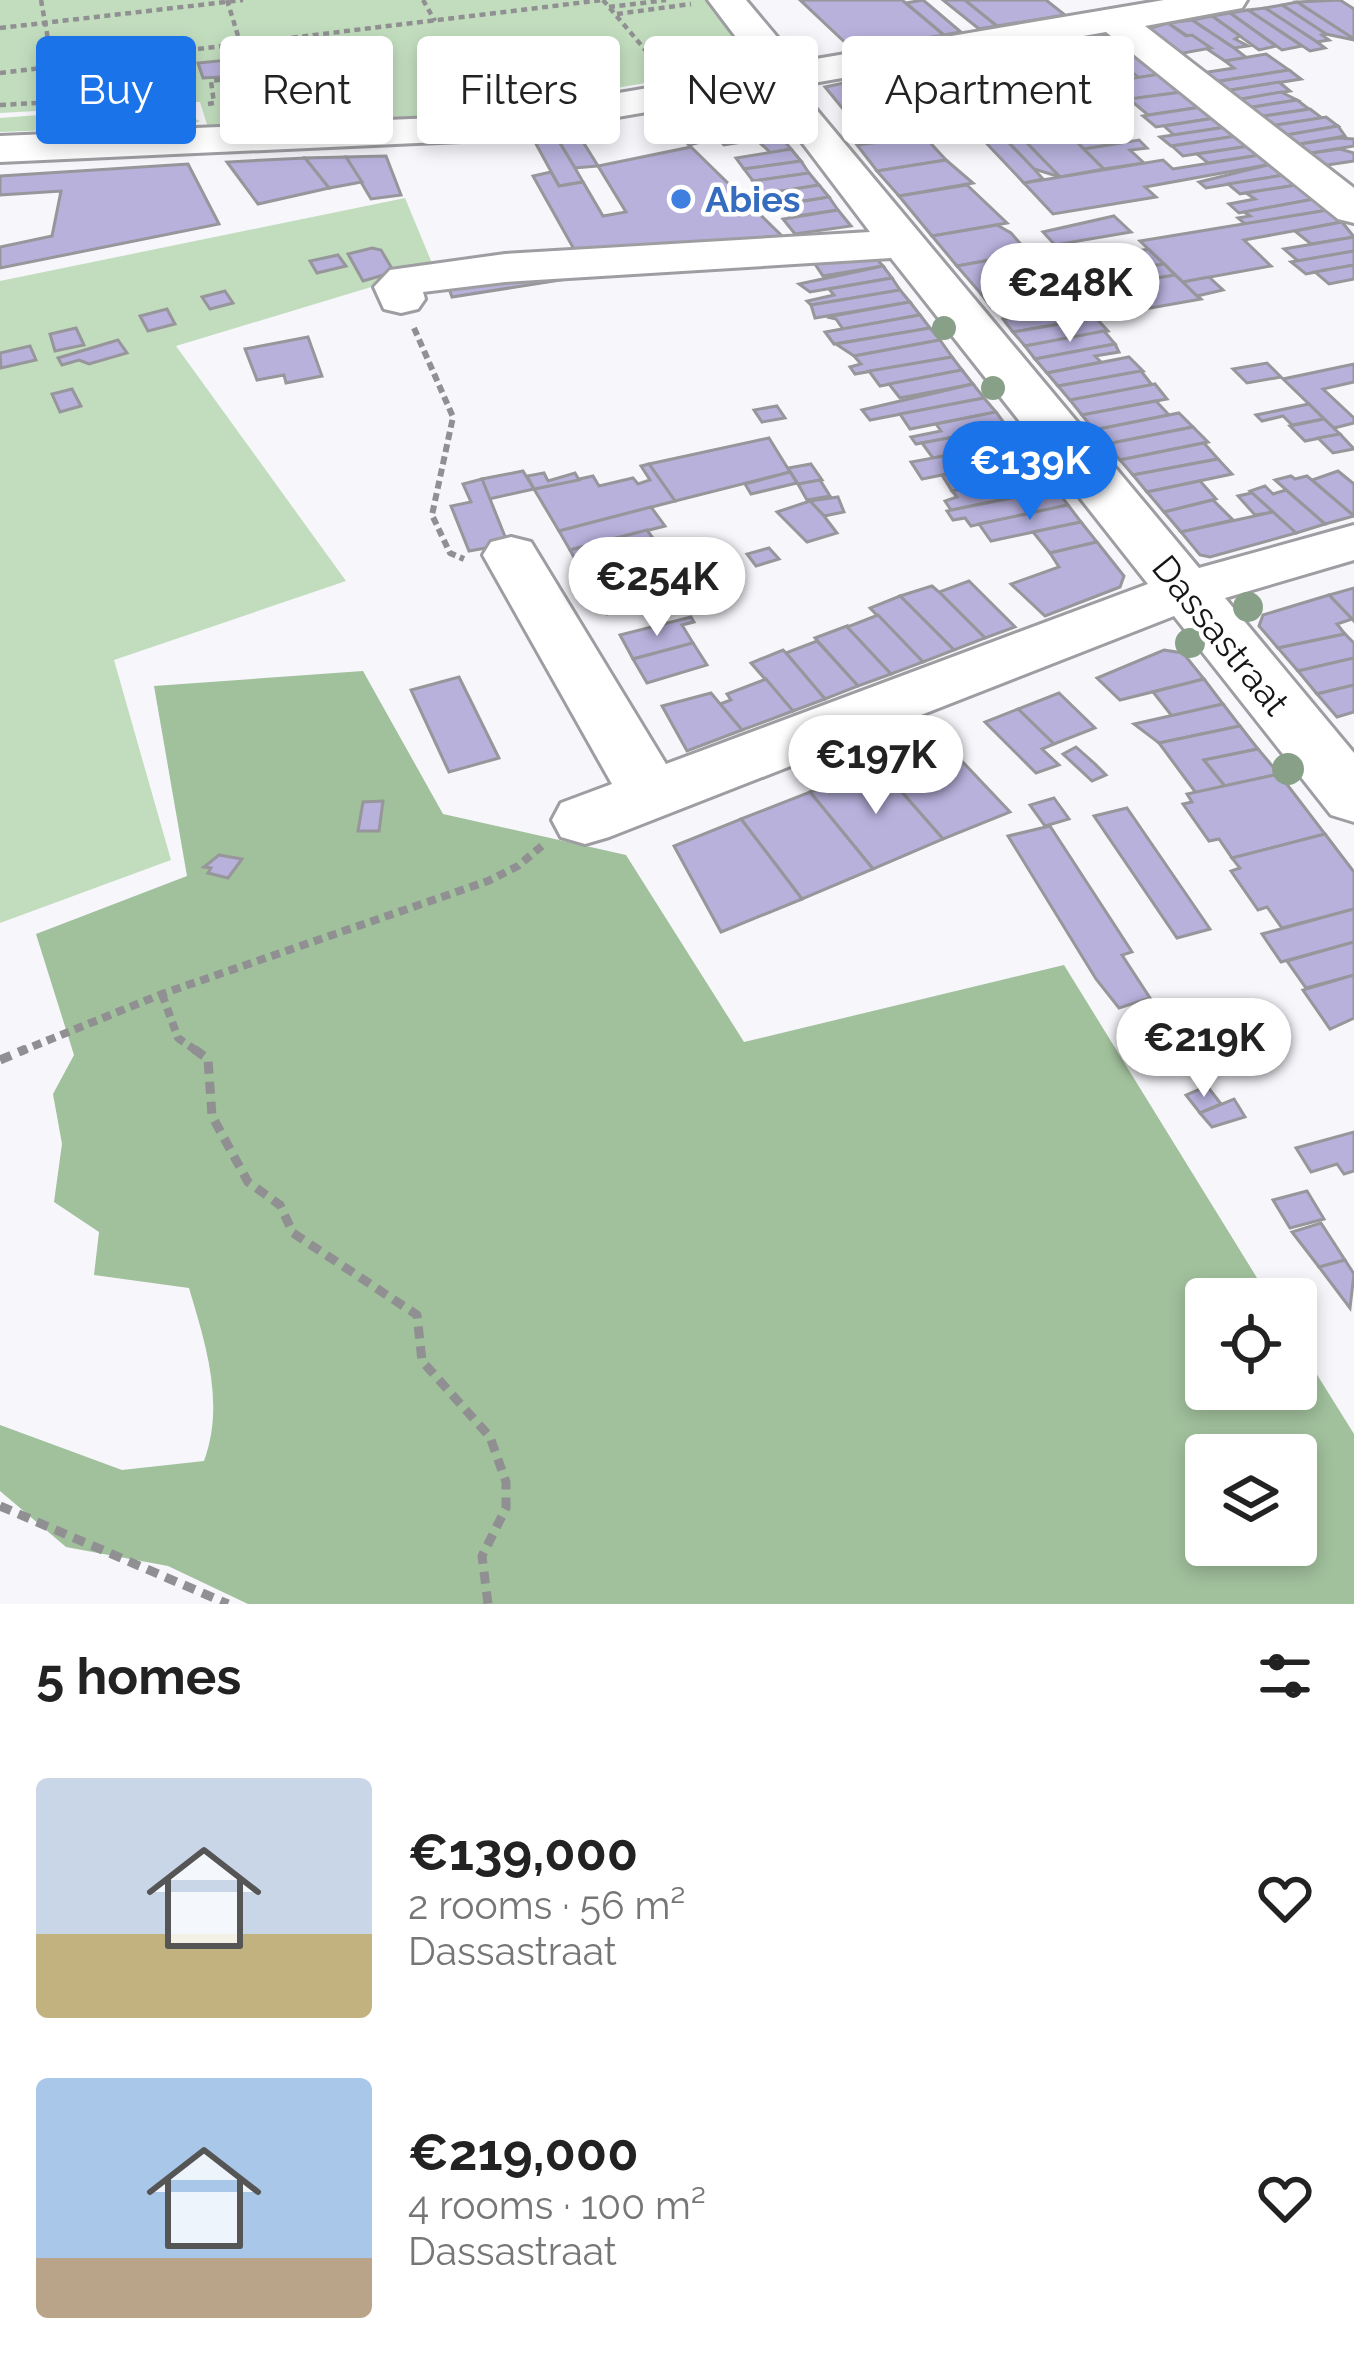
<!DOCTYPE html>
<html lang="en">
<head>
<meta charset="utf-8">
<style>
  body { margin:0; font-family:Raleway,sans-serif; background:#f6f6f6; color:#222; height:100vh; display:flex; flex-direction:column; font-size:45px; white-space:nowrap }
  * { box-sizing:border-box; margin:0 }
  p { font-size:39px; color:#767676 }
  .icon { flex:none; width:66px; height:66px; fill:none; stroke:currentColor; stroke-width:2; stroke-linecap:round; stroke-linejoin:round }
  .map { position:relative; height:1604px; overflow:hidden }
  .side { display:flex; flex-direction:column; background:#fff; flex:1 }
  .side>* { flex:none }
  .banner { position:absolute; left:36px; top:36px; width:1284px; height:108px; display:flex; gap:24px }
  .controls { position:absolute; left:1185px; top:1278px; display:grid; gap:24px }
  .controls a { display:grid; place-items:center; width:132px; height:132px; border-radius:12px; background:#fff; box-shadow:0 6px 18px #0003; font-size:60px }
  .price { position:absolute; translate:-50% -102px; padding:0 27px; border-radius:42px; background:#fff; color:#222; font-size:39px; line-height:78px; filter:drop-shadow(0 3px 6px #0008) }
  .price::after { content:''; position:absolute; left:50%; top:72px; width:36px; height:27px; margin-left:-18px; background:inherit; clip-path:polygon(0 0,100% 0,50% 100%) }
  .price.on { background:#1a73e8; color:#fff }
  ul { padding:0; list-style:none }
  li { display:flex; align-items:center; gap:36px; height:300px; padding:0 36px }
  li span { display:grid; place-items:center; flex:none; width:336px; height:240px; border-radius:12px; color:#555 }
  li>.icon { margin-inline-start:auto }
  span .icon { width:144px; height:144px; fill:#fffc; stroke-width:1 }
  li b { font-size:51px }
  h2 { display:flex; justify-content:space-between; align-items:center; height:144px; padding:0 36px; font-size:51px }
  .pill { padding:0 42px; border-radius:12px; background:#fff; box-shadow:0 6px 18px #0003; font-size:42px; line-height:108px }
  .pill.on { background:#1a73e8; color:#fff }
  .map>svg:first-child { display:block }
</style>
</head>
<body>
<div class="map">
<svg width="1354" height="1604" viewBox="0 0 1354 1604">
  <rect width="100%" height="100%" fill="#f6f6fb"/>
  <g fill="#c2ddbe">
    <path d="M0 0H705L759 63 457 116 208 128 200 102 0 113Z"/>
    <path d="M173 109 200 121 189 126 93 128 125 112Z"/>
    <path d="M79 112 92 116 78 129 0 132V118Z"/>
    <path d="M405 198 434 268 176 346 346 581 114 660 171 860 0 923V281Z"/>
  </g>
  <path fill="#a1c09c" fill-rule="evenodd" d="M363 671 443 814 626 855 744 1042 1064 965 1270 1299H1206V1389H1296V1341L1354 1434V1604H248L168 1566 66 1547 0 1491V1425L122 1470 204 1461C225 1404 206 1345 189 1288L94 1275 99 1232 54 1202 62 1144 53 1094 74 1055 36 934 187 876 154 686ZM1206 1455H1296V1545H1206Z"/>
  <g fill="#b7b1dc" stroke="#97969b" stroke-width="3">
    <path d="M800 0H902L944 35 853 50Z"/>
    <path d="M923 0 929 5 961 32 944 35 906 3Z"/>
    <path d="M943 0H965L997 26 979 29Z"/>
    <path d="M965 0H1046L1065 15 997 26Z"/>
    <path d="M1340 0 1354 9V39L1297 2Z"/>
    <path d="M1297 2 1354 39V40L1326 34 1282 5Z"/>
    <path d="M1282 5 1326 34 1322 35 1329 40 1317 42 1265 8Z"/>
    <path d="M1265 8 1317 42 1325 48 1310 51 1248 10Z"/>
    <path d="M1248 10 1302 46 1282 50 1230 13Z"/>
    <path d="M1230 13 1276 46 1259 50 1212 16Z"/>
    <path d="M1212 16 1240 36 1235 39 1248 46 1234 48 1192 20Z"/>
    <path d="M1192 20 1234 48 1247 58 1225 61 1168 23Z"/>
    <path d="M1168 23 1186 36 1192 35 1211 48 1178 54 1147 29Z"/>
    <path d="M1112 34 1160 74 1139 78 1089 38Z"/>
    <path d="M1089 38 1116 60 1100 63 1073 41Z"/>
    <path d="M1073 41 1100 63 1122 80 1102 83 1057 44Z"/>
    <path d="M1057 44 1102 83 1084 86 1041 47Z"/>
    <path d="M1041 47 1074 76H1053L1025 50Z"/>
    <path d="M1025 50 1053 76 1123 143 1084 149 989 56Z"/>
    <path d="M300 51 305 65 239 76 203 78 198 63 238 59 239 63Z"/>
    <path d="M1266 54 1289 70 1214 82 1202 73 1234 68 1225 61Z"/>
    <path d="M989 56 1017 83H998L973 59Z"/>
    <path d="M973 59 998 83H1017L1104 169 1060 177 950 64Z"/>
    <path d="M950 64 1060 177 1034 169 935 66Z"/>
    <path d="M935 66 1034 169 1043 179 1024 183 917 70Z"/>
    <path d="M917 70 944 98 927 101 899 73Z"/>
    <path d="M1289 70 1301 79 1225 91 1214 82Z"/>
    <path d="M899 73 922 96 901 101 880 77Z"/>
    <path d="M1160 74 1182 92 1124 100 1102 83Z"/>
    <path d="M880 77 901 101 912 114 876 119 844 83Z"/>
    <path d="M1279 82 1290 91 1236 100 1225 91Z"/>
    <path d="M844 83 876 119 877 121 857 126 825 87Z"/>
    <path d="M1182 92 1201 107 1148 115 1129 99Z"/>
    <path d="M1281 92 1297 100 1247 108 1236 100Z"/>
    <path d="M1297 100 1309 109 1258 117 1247 108Z"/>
    <path d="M741 103 758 106 773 127 749 133 723 107Z"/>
    <path d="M723 107 749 133 751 134 734 141 704 111Z"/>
    <path d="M1201 107 1215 118 1156 127 1143 116Z"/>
    <path d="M1310 109 1322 118 1270 126 1258 117Z"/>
    <path d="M704 111 736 143 724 145 717 138 709 140 684 115Z"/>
    <path d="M684 115 709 140 689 145 664 120Z"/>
    <path d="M1326 117 1338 126 1281 136 1270 126Z"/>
    <path d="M1215 118 1226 127 1174 135 1164 126Z"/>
    <path d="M1338 126 1345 136 1294 145 1281 136Z"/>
    <path d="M773 127 791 149 771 153 749 133Z"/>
    <path d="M1226 127 1236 136 1171 146 1160 137Z"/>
    <path d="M924 136 946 160 877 171 857 145Z"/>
    <path d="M1236 136 1249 146 1183 156 1172 146Z"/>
    <path d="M580 137 598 166 575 168 558 140Z"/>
    <path d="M1338 138 1354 139V146L1305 154 1294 145Z"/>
    <path d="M558 140 575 168 583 182 559 186 535 142Z"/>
    <path d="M1139 140 1147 148 1130 150 1144 163 1104 169 1084 149Z"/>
    <path d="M1249 146 1260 155 1208 163 1197 154Z"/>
    <path d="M691 147 782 236 575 251 533 176 551 172 559 186 583 182 603 216 626 212 598 166Z"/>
    <path d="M791 149 801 161 744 169 736 158Z"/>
    <path d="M1340 149 1354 153V161L1321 166 1305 154Z"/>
    <path d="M1260 155 1272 164 1145 187 1156 197 1053 214 1024 183 1163 160 1173 169Z"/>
    <path d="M386 156 401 195 371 199 346 157Z"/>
    <path d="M346 157 362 182 329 188 305 158Z"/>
    <path d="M305 158 329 188 258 204 227 162Z"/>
    <path d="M946 160 973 183 899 196 877 171Z"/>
    <path d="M801 161 809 173 753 181 744 169Z"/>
    <path d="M188 164 219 224 0 268V247L52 236 61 191 0 195V176Z"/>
    <path d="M1272 164 1284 175 1206 188 1199 182Z"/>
    <path d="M809 173 819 185 763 194 753 181Z"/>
    <path d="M1284 175 1296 185 1240 194 1228 184Z"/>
    <path d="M819 185 829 197 772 206 763 194Z"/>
    <path d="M967 185 1007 223 932 236 899 196Z"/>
    <path d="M1296 185 1314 199 1239 213 1229 204 1255 199 1246 193Z"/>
    <path d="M829 197 838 210 791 217 781 205Z"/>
    <path d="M1314 199 1328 210 1245 224 1238 218 1250 216 1244 212Z"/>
    <path d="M838 210 851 226 795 234 783 219Z"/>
    <path d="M1328 210 1342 222 1244 240 1271 266 1183 282 1140 241Z"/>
    <path d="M1114 216 1131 232 1055 245 1043 232Z"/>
    <path d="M1342 222 1354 237 1311 244 1295 231Z"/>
    <path d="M997 225 1011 233 1025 249 1019 250 1023 254 957 266 932 236Z"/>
    <path d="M1354 237V251L1298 261 1284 249Z"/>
    <path d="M372 248 381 250 394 272 363 281 348 254Z"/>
    <path d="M1148 249 1164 264 1098 274 1085 260Z"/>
    <path d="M1354 251V265L1306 274 1291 262Z"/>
    <path d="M1023 254 1049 275 1039 277 1045 284 982 295 957 266Z"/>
    <path d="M338 255 346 266 317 273 310 261Z"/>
    <path d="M873 255 883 266 823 276 815 264Z"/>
    <path d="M1164 264 1175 275 1144 280 1133 269Z"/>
    <path d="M1354 265V279L1329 284 1315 272Z"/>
    <path d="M883 266 892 278 810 292 799 284Z"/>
    <path d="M1131 269 1141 279 1110 284 1100 274Z"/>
    <path d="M1175 275 1201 299 1128 312 1104 287Z"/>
    <path d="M1209 277 1223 290 1197 296 1183 282Z"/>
    <path d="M573 278 452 297 447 283Z"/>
    <path d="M892 278 900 290 811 305 807 301 834 295 829 289Z"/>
    <path d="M1037 285 1046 297 991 307 982 295Z"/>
    <path d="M900 290 910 302 815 318 811 305Z"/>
    <path d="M225 291 233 303 210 309 202 297Z"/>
    <path d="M1115 299 1128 312 1013 332 1003 319Z"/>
    <path d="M910 302 920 315 843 329 836 319 827 317Z"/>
    <path d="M167 309 175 324 148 331 140 316Z"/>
    <path d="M920 315 930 328 834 344 825 332Z"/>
    <path d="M1096 318 1108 331 1025 346 1013 332Z"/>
    <path d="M76 328 84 345 55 351 50 334Z"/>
    <path d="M930 328 940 340 854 356 836 344Z"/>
    <path d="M1104 331 1115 344 1035 359 1025 346Z"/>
    <path d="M308 337 322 376 286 383 284 375 257 380 245 349Z"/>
    <path d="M118 340 127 353 89 364 79 360 62 365 58 358Z"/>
    <path d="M940 340 952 357 855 374 850 367 861 364 854 356Z"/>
    <path d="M1115 344 1119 352 1095 356 1101 362 1047 373 1035 359Z"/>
    <path d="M30 346 36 360 1 368 0 353Z"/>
    <path d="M952 357 962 370 880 386 869 371Z"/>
    <path d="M1129 357 1143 371 1058 386 1047 373Z"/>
    <path d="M1267 363 1281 377 1247 383 1233 369Z"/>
    <path d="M1354 364V382L1323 389 1354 418V423L1334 428 1283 379Z"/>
    <path d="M962 370 973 384 900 398 889 384Z"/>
    <path d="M1141 371 1152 385 1070 400 1058 386Z"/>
    <path d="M973 384 984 398 870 420 862 410Z"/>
    <path d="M1155 384 1167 399 1082 415 1070 400Z"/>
    <path d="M72 389 81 406 60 412 52 394Z"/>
    <path d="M984 398 996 412 910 429 900 414Z"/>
    <path d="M1156 401 1169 415 1094 430 1082 415Z"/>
    <path d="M1309 404 1324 419 1292 425 1283 416 1262 421 1256 415Z"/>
    <path d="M777 406 785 418 762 422 754 410Z"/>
    <path d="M996 412 1007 427 916 444 911 437 941 431 936 424Z"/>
    <path d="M1179 413 1193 427 1107 444 1094 430Z"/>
    <path d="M1324 419 1340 434 1305 441 1290 426Z"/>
    <path d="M1007 427 1019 442 933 458 922 443Z"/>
    <path d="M1193 427 1208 442 1120 460 1107 444Z"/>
    <path d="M1340 434 1354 449 1333 453 1318 438Z"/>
    <path d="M769 438 790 472 675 501 649 464Z"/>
    <path d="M1019 442 1031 457 922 479 911 462Z"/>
    <path d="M1204 443 1218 459 1133 475 1120 460Z"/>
    <path d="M1031 457 1042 473 952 491 942 475Z"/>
    <path d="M1218 459 1232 474 1147 492 1133 475Z"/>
    <path d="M649 464 675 501 559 531 534 489 593 476 599 486 633 478 638 484 650 480 641 466Z"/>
    <path d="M811 464 822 480 798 484 788 468Z"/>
    <path d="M523 471 534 489 489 499 482 479Z"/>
    <path d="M1338 471 1354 484V516L1312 480Z"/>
    <path d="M790 472 797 483 751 494 745 484Z"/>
    <path d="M544 473 548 481 575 473 579 480 534 489 527 476Z"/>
    <path d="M1042 473 1056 489 951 510 945 501 957 497 952 491Z"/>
    <path d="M1291 476 1295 479 1307 476 1354 516 1325 524 1275 480Z"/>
    <path d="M482 479 508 544 469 551 451 506 471 502 463 484Z"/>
    <path d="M820 480 830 496 807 500 798 484Z"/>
    <path d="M1200 481 1216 499 1164 512 1147 492Z"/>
    <path d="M1265 486 1273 494 1286 490 1325 524 1296 533 1250 491Z"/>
    <path d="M1056 489 1068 505 971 526 965 518 953 520 947 511Z"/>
    <path d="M1252 493 1273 512 1255 515 1238 496Z"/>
    <path d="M838 497 844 512 824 516 810 501Z"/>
    <path d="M1213 500 1233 520 1181 532 1164 512Z"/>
    <path d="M810 501 824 516 837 533 807 542 777 512Z"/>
    <path d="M1068 505 1081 522 991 541 979 524Z"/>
    <path d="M651 507 665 526 570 550 559 531Z"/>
    <path d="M1273 512 1296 533 1210 557 1200 555 1181 532Z"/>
    <path d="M1081 522 1097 542 1050 553 1033 532Z"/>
    <path d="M647 530 655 541 646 543 653 553 582 572 570 550Z"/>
    <path d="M1097 542 1124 576 1120 587 1045 616 1011 584 1059 567 1050 553Z"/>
    <path d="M673 548 684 564 730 552 733 556 594 592 582 572Z"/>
    <path d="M769 548 779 559 756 566 747 554Z"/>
    <path d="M671 572 686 594 607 614 594 592Z"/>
    <path d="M969 581 1015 627 985 638 939 592Z"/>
    <path d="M932 586 939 592 985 638 954 650 900 596Z"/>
    <path d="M1354 588V621L1329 595Z"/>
    <path d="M1329 595 1352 619 1337 624 1345 634 1278 648 1259 626 1263 615Z"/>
    <path d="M900 596 954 650 923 662 870 608Z"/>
    <path d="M878 615 923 662 891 674 847 627Z"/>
    <path d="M691 617 694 622 682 625 693 643 633 659 620 635Z"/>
    <path d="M847 626V627L891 674 858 686 815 638Z"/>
    <path d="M1345 634 1354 643V658L1298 671 1278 648Z"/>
    <path d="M817 641 858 686 825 699 786 653Z"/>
    <path d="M693 643 707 665 647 683 633 659Z"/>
    <path d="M783 650 786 653 825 699 793 711 751 663Z"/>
    <path d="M1164 650 1183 653 1204 679 1120 700 1097 678Z"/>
    <path d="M1354 658V685L1317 694 1298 671Z"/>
    <path d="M459 677 499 758 449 772 411 690Z"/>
    <path d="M766 679 793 711 742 730 720 704 731 700 727 694Z"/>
    <path d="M1204 679 1223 704 1172 716 1153 692Z"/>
    <path d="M1354 685V712L1337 717 1317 694Z"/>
    <path d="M711 693 742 730 687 751 662 706Z"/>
    <path d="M1059 693 1095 728 1054 744 1018 709Z"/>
    <path d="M1223 704 1240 726 1159 743 1134 724Z"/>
    <path d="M1018 709 1054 744 1042 749 1059 765 1036 773 985 722Z"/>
    <path d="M1240 726 1258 749 1204 760 1225 786 1196 793 1159 743Z"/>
    <path d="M941 739 1010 812 943 839 878 765Z"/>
    <path d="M1076 747 1094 763 1106 775 1092 781 1063 754Z"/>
    <path d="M1258 749 1279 774 1225 786 1204 760Z"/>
    <path d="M878 765 943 839 873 869 810 792Z"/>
    <path d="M1279 774 1325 834 1232 858 1219 839 1209 841 1183 804 1192 802 1187 794Z"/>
    <path d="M810 792 873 869 802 899 741 819Z"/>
    <path d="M1054 798 1069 819 1045 826 1030 805Z"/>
    <path d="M383 801 379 831H358L363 802Z"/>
    <path d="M1127 808 1210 929 1177 938 1094 816Z"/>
    <path d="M741 819 802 899 721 932 674 846Z"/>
    <path d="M1050 826 1132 952 1122 955 1150 998 1119 1008 1096 979 1008 836Z"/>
    <path d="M1325 834 1354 872V909L1282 928 1267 907 1258 910 1231 871 1240 868 1232 858Z"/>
    <path d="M219 855 242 859 228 878 208 873 211 868 204 867Z"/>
    <path d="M1354 909V942L1281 962 1262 934Z"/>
    <path d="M1354 942V975L1306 988 1287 961Z"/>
    <path d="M1354 975V1018L1330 1029 1303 990Z"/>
    <path d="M1207 1086 1221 1104 1200 1113 1186 1095Z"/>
    <path d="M1234 1099 1245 1117 1212 1127 1200 1113Z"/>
    <path d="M1354 1132V1171L1344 1174 1337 1164 1311 1172 1296 1148Z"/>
    <path d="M1307 1191 1324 1219 1290 1228 1273 1200Z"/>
    <path d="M1321 1223 1345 1260 1319 1267 1292 1232Z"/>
    <path d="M1345 1260 1354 1274 1350 1308 1319 1267Z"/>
  </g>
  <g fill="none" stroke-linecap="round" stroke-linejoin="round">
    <defs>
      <path id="minor" d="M708 0H746L798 62 1164 0H1247L1242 8 1145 26 1354 188V223L1338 219 1106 32 802 85 805 96 1199 568 1354 525V560L1225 598 1354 753V822L1331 815 1174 616 609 837 585 844 561 837 552 820 561 803 612 784 483 555 491 542 511 537 531 542 666 764 1148 584 891 258 505 282 423 292 425 299 418 309 401 313 384 309 374 287 390 270 505 254 870 232 764 92 483 140 0 162V136L483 116 760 69Z"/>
    </defs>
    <use href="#minor" stroke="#9e9ea2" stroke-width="6"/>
    <g stroke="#909093" stroke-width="4.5" stroke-dasharray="6 4.5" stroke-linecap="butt">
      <path d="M41 0 53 67"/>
      <path d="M227 0 259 104"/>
      <path d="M423 0 435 21"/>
      <path d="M603 0 658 65"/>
      <path d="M609 7 666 0"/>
      <path d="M617 14 691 4"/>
      <path d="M0 28 243 0"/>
      <path d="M0 73 603 0"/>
      <path d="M208 104 214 103 211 81 251 76"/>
      <path d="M0 105 178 95"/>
    </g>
    <path stroke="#909093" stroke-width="6" stroke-dasharray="8 4.5" stroke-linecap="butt" d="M414 328 453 417 432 515 450 553 464 559"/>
    <g stroke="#909093" stroke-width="8" stroke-dasharray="9 6" stroke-linecap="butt">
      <path d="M162 994 178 1038 198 1052"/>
      <path d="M19 1052 162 994 488 881 518 866 543 845"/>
    </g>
    <g stroke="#909093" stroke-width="9" stroke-dasharray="12 8" stroke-linecap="butt">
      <path d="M194 1049 208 1059 212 1116 248 1182 280 1205 293 1233 417 1315 422 1361 490 1437 506 1482V1508L482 1556 488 1604"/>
      <path d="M0 1060 26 1049"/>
      <path d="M0 1506 228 1604"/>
    </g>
    <use href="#minor" fill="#fff" fill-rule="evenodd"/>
  </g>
  <g fill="#89a088">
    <circle cx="449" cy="55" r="9"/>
    <circle cx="553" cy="69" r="10"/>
    <circle cx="335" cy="70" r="10"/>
    <circle cx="767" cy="106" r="10"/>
    <circle cx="944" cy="328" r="12"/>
    <circle cx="993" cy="388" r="12"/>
    <circle cx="1044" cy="457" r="14"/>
    <circle cx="1248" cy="607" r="15"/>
    <circle cx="1190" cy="643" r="15"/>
    <circle cx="1288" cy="769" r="16"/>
  </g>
  <circle fill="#3f7fe0" stroke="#fff" stroke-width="4.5" cx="681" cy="199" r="12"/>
  <g text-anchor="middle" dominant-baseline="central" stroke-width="9" stroke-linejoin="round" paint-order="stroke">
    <g font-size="36" font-weight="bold" fill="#366cbe" stroke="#fff" text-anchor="start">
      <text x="705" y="199">Abies</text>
    </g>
    <g font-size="36" fill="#151517" stroke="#fff">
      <text transform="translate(1221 635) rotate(51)">Dassastraat</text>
    </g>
  </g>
</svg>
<div class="controls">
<a><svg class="icon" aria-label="locate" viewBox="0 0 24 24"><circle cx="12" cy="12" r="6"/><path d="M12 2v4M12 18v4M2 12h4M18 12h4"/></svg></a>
<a><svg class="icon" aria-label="layers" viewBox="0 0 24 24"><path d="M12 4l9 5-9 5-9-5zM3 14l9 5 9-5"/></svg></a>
</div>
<b class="price" style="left:1070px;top:345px">€248K</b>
<b class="price on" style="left:1030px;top:523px">€139K</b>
<b class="price" style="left:657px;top:639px">€254K</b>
<b class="price" style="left:876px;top:817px">€197K</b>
<b class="price" style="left:1204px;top:1100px">€219K</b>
<div class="banner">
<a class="pill on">Buy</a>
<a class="pill">Rent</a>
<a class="pill">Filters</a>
<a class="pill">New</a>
<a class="pill">Apartment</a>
</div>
</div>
<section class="side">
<h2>5 homes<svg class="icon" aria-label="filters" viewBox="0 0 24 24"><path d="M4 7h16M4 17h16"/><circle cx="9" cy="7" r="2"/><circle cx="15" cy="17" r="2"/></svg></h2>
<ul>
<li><span style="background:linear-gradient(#c9d6e8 65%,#c2b280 0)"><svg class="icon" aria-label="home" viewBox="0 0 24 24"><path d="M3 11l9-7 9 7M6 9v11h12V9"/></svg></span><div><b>€139,000</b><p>2 rooms · 56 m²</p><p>Dassastraat</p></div><svg class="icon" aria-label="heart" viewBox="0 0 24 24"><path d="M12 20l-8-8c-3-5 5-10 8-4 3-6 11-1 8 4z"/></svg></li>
<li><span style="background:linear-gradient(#a9c7e8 75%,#b9a48a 0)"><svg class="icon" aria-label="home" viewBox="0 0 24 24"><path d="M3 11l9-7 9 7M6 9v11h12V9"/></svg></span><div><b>€219,000</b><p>4 rooms · 100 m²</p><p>Dassastraat</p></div><svg class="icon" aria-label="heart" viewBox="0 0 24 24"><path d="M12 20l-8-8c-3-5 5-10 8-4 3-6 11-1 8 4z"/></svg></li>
</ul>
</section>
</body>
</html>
